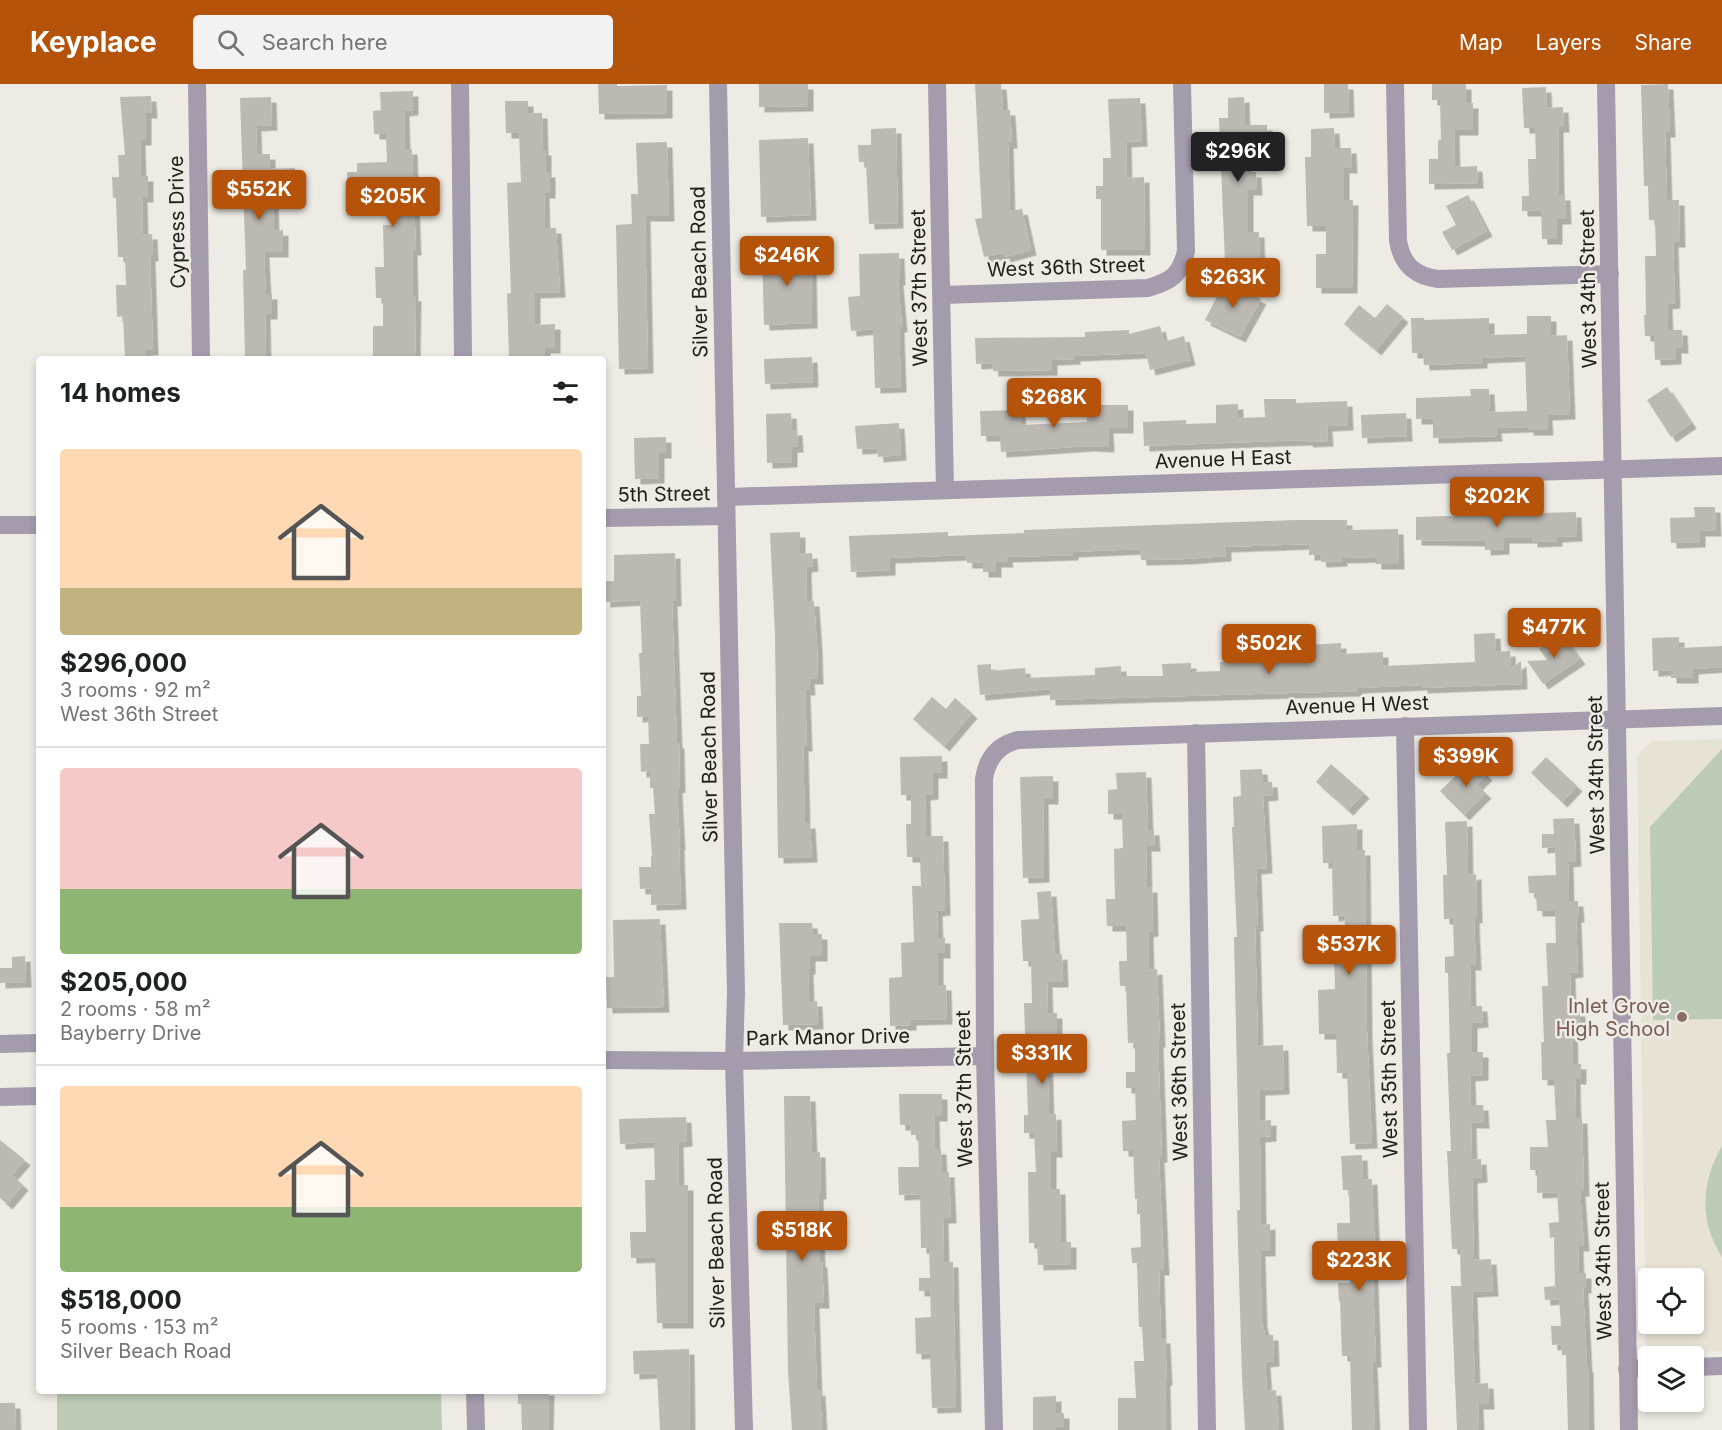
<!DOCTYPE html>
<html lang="en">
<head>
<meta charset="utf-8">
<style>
  body { margin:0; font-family:Inter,sans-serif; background:#f2f2f2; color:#202124; height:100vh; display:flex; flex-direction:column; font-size:22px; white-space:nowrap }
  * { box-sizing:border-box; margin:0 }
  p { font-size:20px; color:#757577 }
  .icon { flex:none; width:33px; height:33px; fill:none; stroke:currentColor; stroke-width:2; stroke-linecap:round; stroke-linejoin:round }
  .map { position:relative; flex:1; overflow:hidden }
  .panel { position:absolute; left:36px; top:272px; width:570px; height:1038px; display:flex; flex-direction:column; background:#fff; border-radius:6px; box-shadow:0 3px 9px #0003 }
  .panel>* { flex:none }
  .fabs { position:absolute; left:1638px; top:1184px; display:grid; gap:12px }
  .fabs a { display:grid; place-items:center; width:66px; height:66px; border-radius:6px; background:#fff; box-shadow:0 3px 9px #0003; font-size:30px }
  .price { position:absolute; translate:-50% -51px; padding:0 14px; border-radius:6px; background:#b45309; color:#fff; font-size:20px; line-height:39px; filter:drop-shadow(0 2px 3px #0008) }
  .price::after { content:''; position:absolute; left:50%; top:36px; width:18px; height:14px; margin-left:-9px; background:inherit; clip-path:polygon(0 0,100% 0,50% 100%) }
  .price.on { background:#222; color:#fff }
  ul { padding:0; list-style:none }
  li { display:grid; align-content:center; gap:12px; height:318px; padding:0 24px }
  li+li { border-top:2px solid #e0e0e0 }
  li span { display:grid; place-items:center; height:186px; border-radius:6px; color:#555 }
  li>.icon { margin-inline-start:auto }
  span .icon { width:108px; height:108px; fill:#fffc; stroke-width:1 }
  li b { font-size:26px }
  h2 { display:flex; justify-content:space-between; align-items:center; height:72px; padding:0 24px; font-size:26px }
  header { display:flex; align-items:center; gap:36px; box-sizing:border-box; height:84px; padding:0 30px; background:#b45309; color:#fff }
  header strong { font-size:28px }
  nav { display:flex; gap:33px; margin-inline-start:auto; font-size:21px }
  .search { width:420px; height:54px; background:#f2f2f2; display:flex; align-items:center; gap:15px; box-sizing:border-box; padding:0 21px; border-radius:6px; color:#757577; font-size:22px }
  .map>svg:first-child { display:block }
</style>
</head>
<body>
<header>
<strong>Keyplace</strong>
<div class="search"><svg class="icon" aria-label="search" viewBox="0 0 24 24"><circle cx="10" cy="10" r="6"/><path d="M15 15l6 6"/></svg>Search here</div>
<nav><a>Map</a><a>Layers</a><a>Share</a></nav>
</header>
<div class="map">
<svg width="1722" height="1346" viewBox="0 0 1722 1346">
  <defs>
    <filter id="shadow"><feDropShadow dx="5.5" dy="5.5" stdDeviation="0" flood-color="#0004"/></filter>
  </defs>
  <rect width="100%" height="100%" fill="#edebe4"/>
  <path fill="#e7e3d4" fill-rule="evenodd" d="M1722 655V1267L1646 1269 1637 672 1651 657ZM1648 1194H1694V1239H1648Z"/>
  <g fill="#bccbb5">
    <path d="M1722 665V935L1653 936 1650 743Z"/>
    <path d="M1722 1062V1173C1699 1138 1701 1097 1722 1062Z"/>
    <path d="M57 1307H441L442 1346H57Z"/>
  </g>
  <g fill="#bbb9b2" filter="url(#shadow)">
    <path d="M598 0H617V2L667 1V29L599 30Z"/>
    <path d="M759 0H808V22L759 23Z"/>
    <path d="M975 0H1001L1003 26H1010L1012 59H1008L1010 127 1022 125 1031 166 1005 173 1004 169 984 173 975 135 982 134Z"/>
    <path d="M1324 0H1348L1349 28 1324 29Z"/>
    <path d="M1432 0H1466V19H1473V46H1454L1455 83 1477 82 1478 99 1429 100V75H1438V56H1441L1440 16H1432Z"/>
    <path d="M1668 0 1670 48H1665L1667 116H1679L1680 158H1673L1675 219 1667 220 1668 246H1682L1683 264H1676V275L1655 276 1654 252H1645L1644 231H1646L1645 172H1656L1655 136H1649L1648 102H1644L1641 1Z"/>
    <path d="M1546 3 1547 24 1563 23 1564 43H1558L1559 111H1565L1566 135H1557V155H1542L1541 127H1522V112H1529L1528 75H1536L1535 44H1524L1522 4Z"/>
    <path d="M413 7V26L404 27 405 65H412L416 166H412L413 212H416L415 274H373V242H383V214H376L375 183H384L383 141H392L391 110 348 112 347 88H357V79L387 78 386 50H374L373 27 381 26 380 8Z"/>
    <path d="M151 12 152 29H146V56H140L141 92H148V113H142L143 150H152L153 172H150L153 266H146V274H125L123 232 117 233 116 201H126L125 173H118L116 114H113L112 93H119L118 71H125L120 13Z"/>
    <path d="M271 13 272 41 256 42 257 70H270V85L295 84 296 113H273L274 147 283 146V168H264L266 210H272V230H265L266 274H245L243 186H246L240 14Z"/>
    <path d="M1244 13 1245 41H1267L1268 58 1245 59 1246 88H1256L1257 106H1248V148H1259L1260 177 1225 178 1219 34H1228V14Z"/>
    <path d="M1140 14 1142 57 1126 58 1127 94 1144 93 1145 166H1101V115H1096V102H1103V74H1111L1108 15Z"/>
    <path d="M505 17H528V29H542L543 66H546V88H550V109H544L545 144H556L560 208 535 209V241L555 240V264H545V274H509L507 210 511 209 507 99 521 98 519 49H506Z"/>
    <path d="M896 44 898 139 869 140 866 78H859L858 61H871V45Z"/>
    <path d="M1334 44 1335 64H1351L1352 84H1344V116H1353L1352 204H1316V170H1326V142H1307L1305 73H1311V45Z"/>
    <path d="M808 54 811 131 761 133 759 56Z"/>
    <path d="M667 58 669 132H645L648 284 619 285 616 141 632 140 631 110H638L636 59Z"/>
    <path d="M1468 111 1487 147 1452 166 1442 148 1456 141 1446 122Z"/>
    <path d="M811 165 812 239 764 241 762 166Z"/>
    <path d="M899 169 900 196H898L902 243H899L901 303 875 304 873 245 851 247 848 213 860 212 859 170Z"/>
    <path d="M1225 197 1261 215 1240 253 1205 236Z"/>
    <path d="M1387 220 1403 233 1376 266 1344 240 1359 221 1375 234Z"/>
    <path d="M1527 232H1551V252L1567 251 1570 330 1547 331 1548 346H1528V343L1496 344 1497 352 1433 354V335H1416V314L1471 312 1470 305H1489L1490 328 1527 327 1525 272 1482 274V279L1424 281 1423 269H1412L1411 234H1424V236L1489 234V251L1527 250Z"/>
    <path d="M1160 242 1164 258 1184 252 1190 276 1150 286 1146 269 1075 272V275L1052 276V286L993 287 992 279 976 280 975 254 1085 253V248L1129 246V250Z"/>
    <path d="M812 273 813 298 765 300 764 275Z"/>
    <path d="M1667 303 1691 339 1671 353 1647 316Z"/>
    <path d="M1264 315H1296V319L1347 317 1348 341 1327 342 1328 357 1308 358 1307 356 1144 362 1143 338 1186 336V340L1216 339V321L1238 320V334L1265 333Z"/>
    <path d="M1087 321H1128V344H1108L1109 363 1088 362 1001 368 1000 352H981L980 327 1020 326 1021 341 1087 338Z"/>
    <path d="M791 329 792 346H797L798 363H792V378L767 379 766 330Z"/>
    <path d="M1406 329 1407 352 1362 354 1361 331Z"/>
    <path d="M899 339 901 371 878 373 877 364 857 365 855 342Z"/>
    <path d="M666 353V369H659V394L635 395 634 354Z"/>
    <path d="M1694 423H1715L1716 447H1700V458L1671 459 1670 434 1695 433Z"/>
    <path d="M1576 428 1577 452 1557 453V457L1532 458V454H1504V465L1485 466V457L1416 456V433Z"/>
    <path d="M1295 436H1347V446L1398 445 1399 480H1376V473L1342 474V477L1321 478 1320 471H1309V460L1226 463V472L1185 475 1141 476 1140 465 1073 468V471L1007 473 1008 478H996V488H983V479H967L966 471 890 474V486L851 488 849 452 948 448V452L1024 449V446Z"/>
    <path d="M800 448V470L812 469 813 482 806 483 807 517H814L817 561 818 595H809L810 606H805L807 662H803L805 739H810L812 773 778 774 775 551 770 449Z"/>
    <path d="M675 469 676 517H672L677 659H679L680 703 677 704 680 761H679L681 820 651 821V804L640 805 639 783H651V773L652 772 649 730H655L653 704H650V687L641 688 640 660H649L648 632 637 633V612H641L639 569H642L640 516 605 518 604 497H614V471Z"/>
    <path d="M1495 549 1496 568 1510 567 1511 584 1521 577 1522 600 1422 604V601L1357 604V607L1050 616V605L980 611 977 581 991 580V587L1025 584 1026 594 1095 591V584L1121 582V592H1163L1162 580 1191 579V588L1220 587V578L1257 576 1256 564 1341 559V570L1383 568V582L1475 578 1474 550Z"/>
    <path d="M1561 549 1580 575 1543 600 1527 577 1547 576 1539 565Z"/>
    <path d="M1679 553V564L1722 562V583L1693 585V594H1671V586L1653 587 1652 554Z"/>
    <path d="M932 613 946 625 955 614 972 629 944 662 913 635Z"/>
    <path d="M942 672V689H933V710L925 711 926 752H943L945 826 937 827 938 854H945V869H938V901H946L947 935 911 936V941L890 942 889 894 902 893 901 859 914 858 912 802H921L920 773H907L906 740H911V711H901L900 673Z"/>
    <path d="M1546 673 1577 702 1562 718 1531 689Z"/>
    <path d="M1472 676 1487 691 1477 701 1486 709 1464 731 1440 707Z"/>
    <path d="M1331 680 1364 709 1348 726 1316 698Z"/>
    <path d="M1262 685 1263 698H1272L1273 711 1263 712 1267 784 1256 785 1258 842H1255L1258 962 1283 961 1284 1005 1260 1006V1037L1271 1036V1052L1260 1053V1061L1261 1141 1270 1140V1167H1260L1262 1238 1265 1251H1273L1274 1277 1265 1278 1267 1307 1276 1306 1279 1346H1245L1242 1293 1237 1126H1240L1234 853H1237L1232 743H1234L1233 713 1241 712 1240 686Z"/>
    <path d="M1146 688 1148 746H1154L1155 762H1146L1147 803H1152L1153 847 1148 848 1149 886 1157 885 1160 958H1158L1162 1073H1159L1164 1186H1159L1161 1254H1165L1167 1296H1165L1166 1346H1118V1314H1136L1134 1277H1144L1142 1243H1139L1137 1179H1132L1131 1164 1141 1163 1140 1130H1137V1115H1135L1133 1067H1123L1122 1037 1136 1036 1135 1004H1126V988H1135V959H1128L1126 902H1120L1119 877H1127L1126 842H1107L1106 815H1115L1114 765 1123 764 1122 730H1108V706L1117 705 1116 689Z"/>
    <path d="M1053 692V715H1043L1044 793 1023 794 1020 693Z"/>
    <path d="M1574 734 1576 777 1568 778 1569 817H1578L1579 833H1576L1578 888 1570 889 1571 927H1580V940H1572L1573 980H1581V995H1575L1576 1034H1582L1584 1107H1580L1584 1162H1578L1579 1189H1586V1204H1583L1587 1283H1588L1589 1346H1568L1566 1271H1562L1561 1260 1552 1261 1551 1242H1561L1559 1215 1545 1216 1544 1203 1555 1202 1554 1153 1550 1154 1549 1139 1559 1138 1557 1108 1537 1109V1086H1530V1063H1548L1546 1036H1556L1554 996H1542L1541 958H1544L1542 902H1548L1546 859H1556L1555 827H1537L1536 809H1529L1528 792 1556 791 1555 763 1542 764V750H1554L1553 735Z"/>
    <path d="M1467 737 1468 791 1476 790 1477 834H1474L1476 881H1470L1471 922H1482L1483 938 1472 939V968H1483V991L1470 992 1471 1021H1483L1484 1039H1471L1472 1076 1481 1075 1482 1093 1472 1094 1474 1176 1491 1175 1493 1207 1472 1208 1475 1300 1488 1299 1489 1320H1478L1479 1346H1457L1451 1202H1461L1460 1165H1452L1447 1067H1451L1447 969H1450L1448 889H1445V873L1454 872 1453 835H1444L1443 791H1447L1445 738Z"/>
    <path d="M1357 740V766H1365L1367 948 1372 1059 1350 1060 1347 989H1337L1336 950H1319L1318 906 1335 905 1334 865H1344L1345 831 1333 832 1332 779H1323L1322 742Z"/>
    <path d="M1051 807 1055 871 1062 870 1063 898H1047L1048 929H1057V953H1049V962H1047L1049 1031 1056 1030 1057 1068H1051V1105H1060L1061 1158H1071V1180L1038 1181 1037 1159H1029L1028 1088H1036L1034 1049H1024V1031H1028L1024 919H1032L1031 877H1023L1021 836 1039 835 1037 808Z"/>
    <path d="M660 835 664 923 607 924 606 893H614L613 836Z"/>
    <path d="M779 839H812L813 850H822V872H810V885H808L809 917H817L818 940 783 941Z"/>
    <path d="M25 872 26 898 0 899V884H12V873Z"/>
    <path d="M899 1010H942V1032H934L935 1065H941L942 1088H949L951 1134H943L944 1178H953L956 1323 932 1324 930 1269 916 1270 915 1234 931 1233 930 1207H919V1194H930L929 1164H921L920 1110 899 1111 898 1083H919L918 1051H911L910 1041H900Z"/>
    <path d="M784 1012H810L812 1068H820L821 1110H818L820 1178H822L824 1219H814L817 1307 820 1306 822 1346H792L788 1287Z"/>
    <path d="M686 1033 687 1057 678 1058 679 1101H688V1239H657L655 1173 631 1174 630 1148H646L645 1096H655L654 1058 620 1060 619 1035Z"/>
    <path d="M0 1056 25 1076 12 1091 23 1101 7 1120 0 1114Z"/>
    <path d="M1362 1071 1363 1096 1372 1095 1373 1124 1375 1168H1372L1376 1278H1372L1375 1346H1352L1350 1272H1342L1340 1217H1339L1338 1199H1350L1349 1169 1338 1170 1337 1139H1350L1349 1106H1343L1341 1072Z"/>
    <path d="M689 1265 690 1346H660L657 1289 634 1290 633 1267Z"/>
    <path d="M518 1306H549L548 1346H522L521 1320H518Z"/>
    <path d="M1056 1312V1329H1064V1343H1056V1346H1033V1313Z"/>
    <path d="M0 1319H15L16 1346H0Z"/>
  </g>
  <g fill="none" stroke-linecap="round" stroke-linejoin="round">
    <g stroke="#a49cad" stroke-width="18">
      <path d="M197 0 201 274"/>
      <path d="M460 0 463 274"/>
      <path d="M718 0 736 909 734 977 744 1346"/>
      <path d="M937 0 945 406"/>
      <path d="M1395 0 1398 157C1402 180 1414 192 1438 195L1610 190"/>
      <path d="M1606 0 1629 1346"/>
      <path d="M942 211 1148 204C1171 197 1180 192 1186 167L1182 0"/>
      <path d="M726 413 1722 382"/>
      <path d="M603 434 726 432"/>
      <path d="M0 441H39"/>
      <path d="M1405 642 1418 1346"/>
      <path d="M1196 649 1207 1346"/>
      <path d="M0 960 39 959"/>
      <path d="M603 976 734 977 985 972"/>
      <path d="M0 1013 39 1012"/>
      <path d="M1694 1283 1722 1282"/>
      <path d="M1627 1285 1648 1284"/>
      <path d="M475 1306 476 1346"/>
      <path d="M994 1346 985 972 984 695C987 674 998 661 1018 656L1722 632"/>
    </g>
  </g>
  <circle fill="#8d6e63" stroke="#edebe4" stroke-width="2" cx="1682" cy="933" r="6"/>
  <g text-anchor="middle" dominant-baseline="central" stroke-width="5" stroke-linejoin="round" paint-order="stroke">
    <g font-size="20" fill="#20201d" stroke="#edebe4">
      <text transform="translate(177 138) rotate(-91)">Cypress Drive</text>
      <text transform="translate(1066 183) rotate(-2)">West 36th Street</text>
      <text transform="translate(699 188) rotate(-91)">Silver Beach Road</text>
      <text transform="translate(919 204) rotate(-91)">West 37th Street</text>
      <text transform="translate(1588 205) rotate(-91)">West 34th Street</text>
      <text transform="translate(1223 375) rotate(-2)">Avenue H East</text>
      <text transform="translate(664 410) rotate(-1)">5th Street</text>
      <text transform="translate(1357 621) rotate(-2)">Avenue H West</text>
      <text transform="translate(709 673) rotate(-91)">Silver Beach Road</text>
      <text transform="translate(1596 691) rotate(-91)">West 34th Street</text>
      <text transform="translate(828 953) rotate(-1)">Park Manor Drive</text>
      <text transform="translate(1389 995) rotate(-91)">West 35th Street</text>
      <text transform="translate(1179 998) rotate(-91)">West 36th Street</text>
      <text transform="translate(964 1005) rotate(-91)">West 37th Street</text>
      <text transform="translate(716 1159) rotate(-91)">Silver Beach Road</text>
      <text transform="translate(1603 1177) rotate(-91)">West 34th Street</text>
    </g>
    <g font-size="20" fill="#785e54" stroke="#edebe4" text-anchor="end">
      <text x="1670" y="922">Inlet Grove<tspan x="1670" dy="23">High School</tspan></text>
    </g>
  </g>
</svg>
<div class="fabs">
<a><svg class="icon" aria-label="locate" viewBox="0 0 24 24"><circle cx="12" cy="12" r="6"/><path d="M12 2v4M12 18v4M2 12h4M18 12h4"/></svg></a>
<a><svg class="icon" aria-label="layers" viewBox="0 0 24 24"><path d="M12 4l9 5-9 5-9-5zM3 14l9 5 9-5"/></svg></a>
</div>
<b class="price on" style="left:1238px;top:99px">$296K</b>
<b class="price" style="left:259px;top:137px">$552K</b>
<b class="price" style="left:393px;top:144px">$205K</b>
<b class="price" style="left:787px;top:203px">$246K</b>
<b class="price" style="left:1233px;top:225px">$263K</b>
<b class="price" style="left:1054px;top:345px">$268K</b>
<b class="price" style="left:1497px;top:444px">$202K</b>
<b class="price" style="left:1554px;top:575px">$477K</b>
<b class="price" style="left:1269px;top:591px">$502K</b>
<b class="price" style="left:1466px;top:704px">$399K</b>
<b class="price" style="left:1349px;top:892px">$537K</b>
<b class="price" style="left:1042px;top:1001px">$331K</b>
<b class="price" style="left:802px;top:1178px">$518K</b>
<b class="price" style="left:1359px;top:1208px">$223K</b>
<section class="panel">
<h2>14 homes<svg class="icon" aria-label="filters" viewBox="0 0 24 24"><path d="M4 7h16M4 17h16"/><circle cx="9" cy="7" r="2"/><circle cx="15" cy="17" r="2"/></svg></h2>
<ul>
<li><span style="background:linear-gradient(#ffd9b3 75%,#c2b280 0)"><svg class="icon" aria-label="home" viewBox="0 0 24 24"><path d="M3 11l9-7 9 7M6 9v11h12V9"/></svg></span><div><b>$296,000</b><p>3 rooms · 92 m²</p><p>West 36th Street</p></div></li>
<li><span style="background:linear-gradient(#f6c9c9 65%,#8fb573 0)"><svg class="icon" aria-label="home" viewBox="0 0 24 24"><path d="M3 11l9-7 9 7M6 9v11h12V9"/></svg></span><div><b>$205,000</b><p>2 rooms · 58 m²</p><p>Bayberry Drive</p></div></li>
<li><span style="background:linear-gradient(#ffd9b3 65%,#8fb573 0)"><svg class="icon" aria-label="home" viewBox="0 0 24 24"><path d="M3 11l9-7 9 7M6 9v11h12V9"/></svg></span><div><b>$518,000</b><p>5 rooms · 153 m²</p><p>Silver Beach Road</p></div></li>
</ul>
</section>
</div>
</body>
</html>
